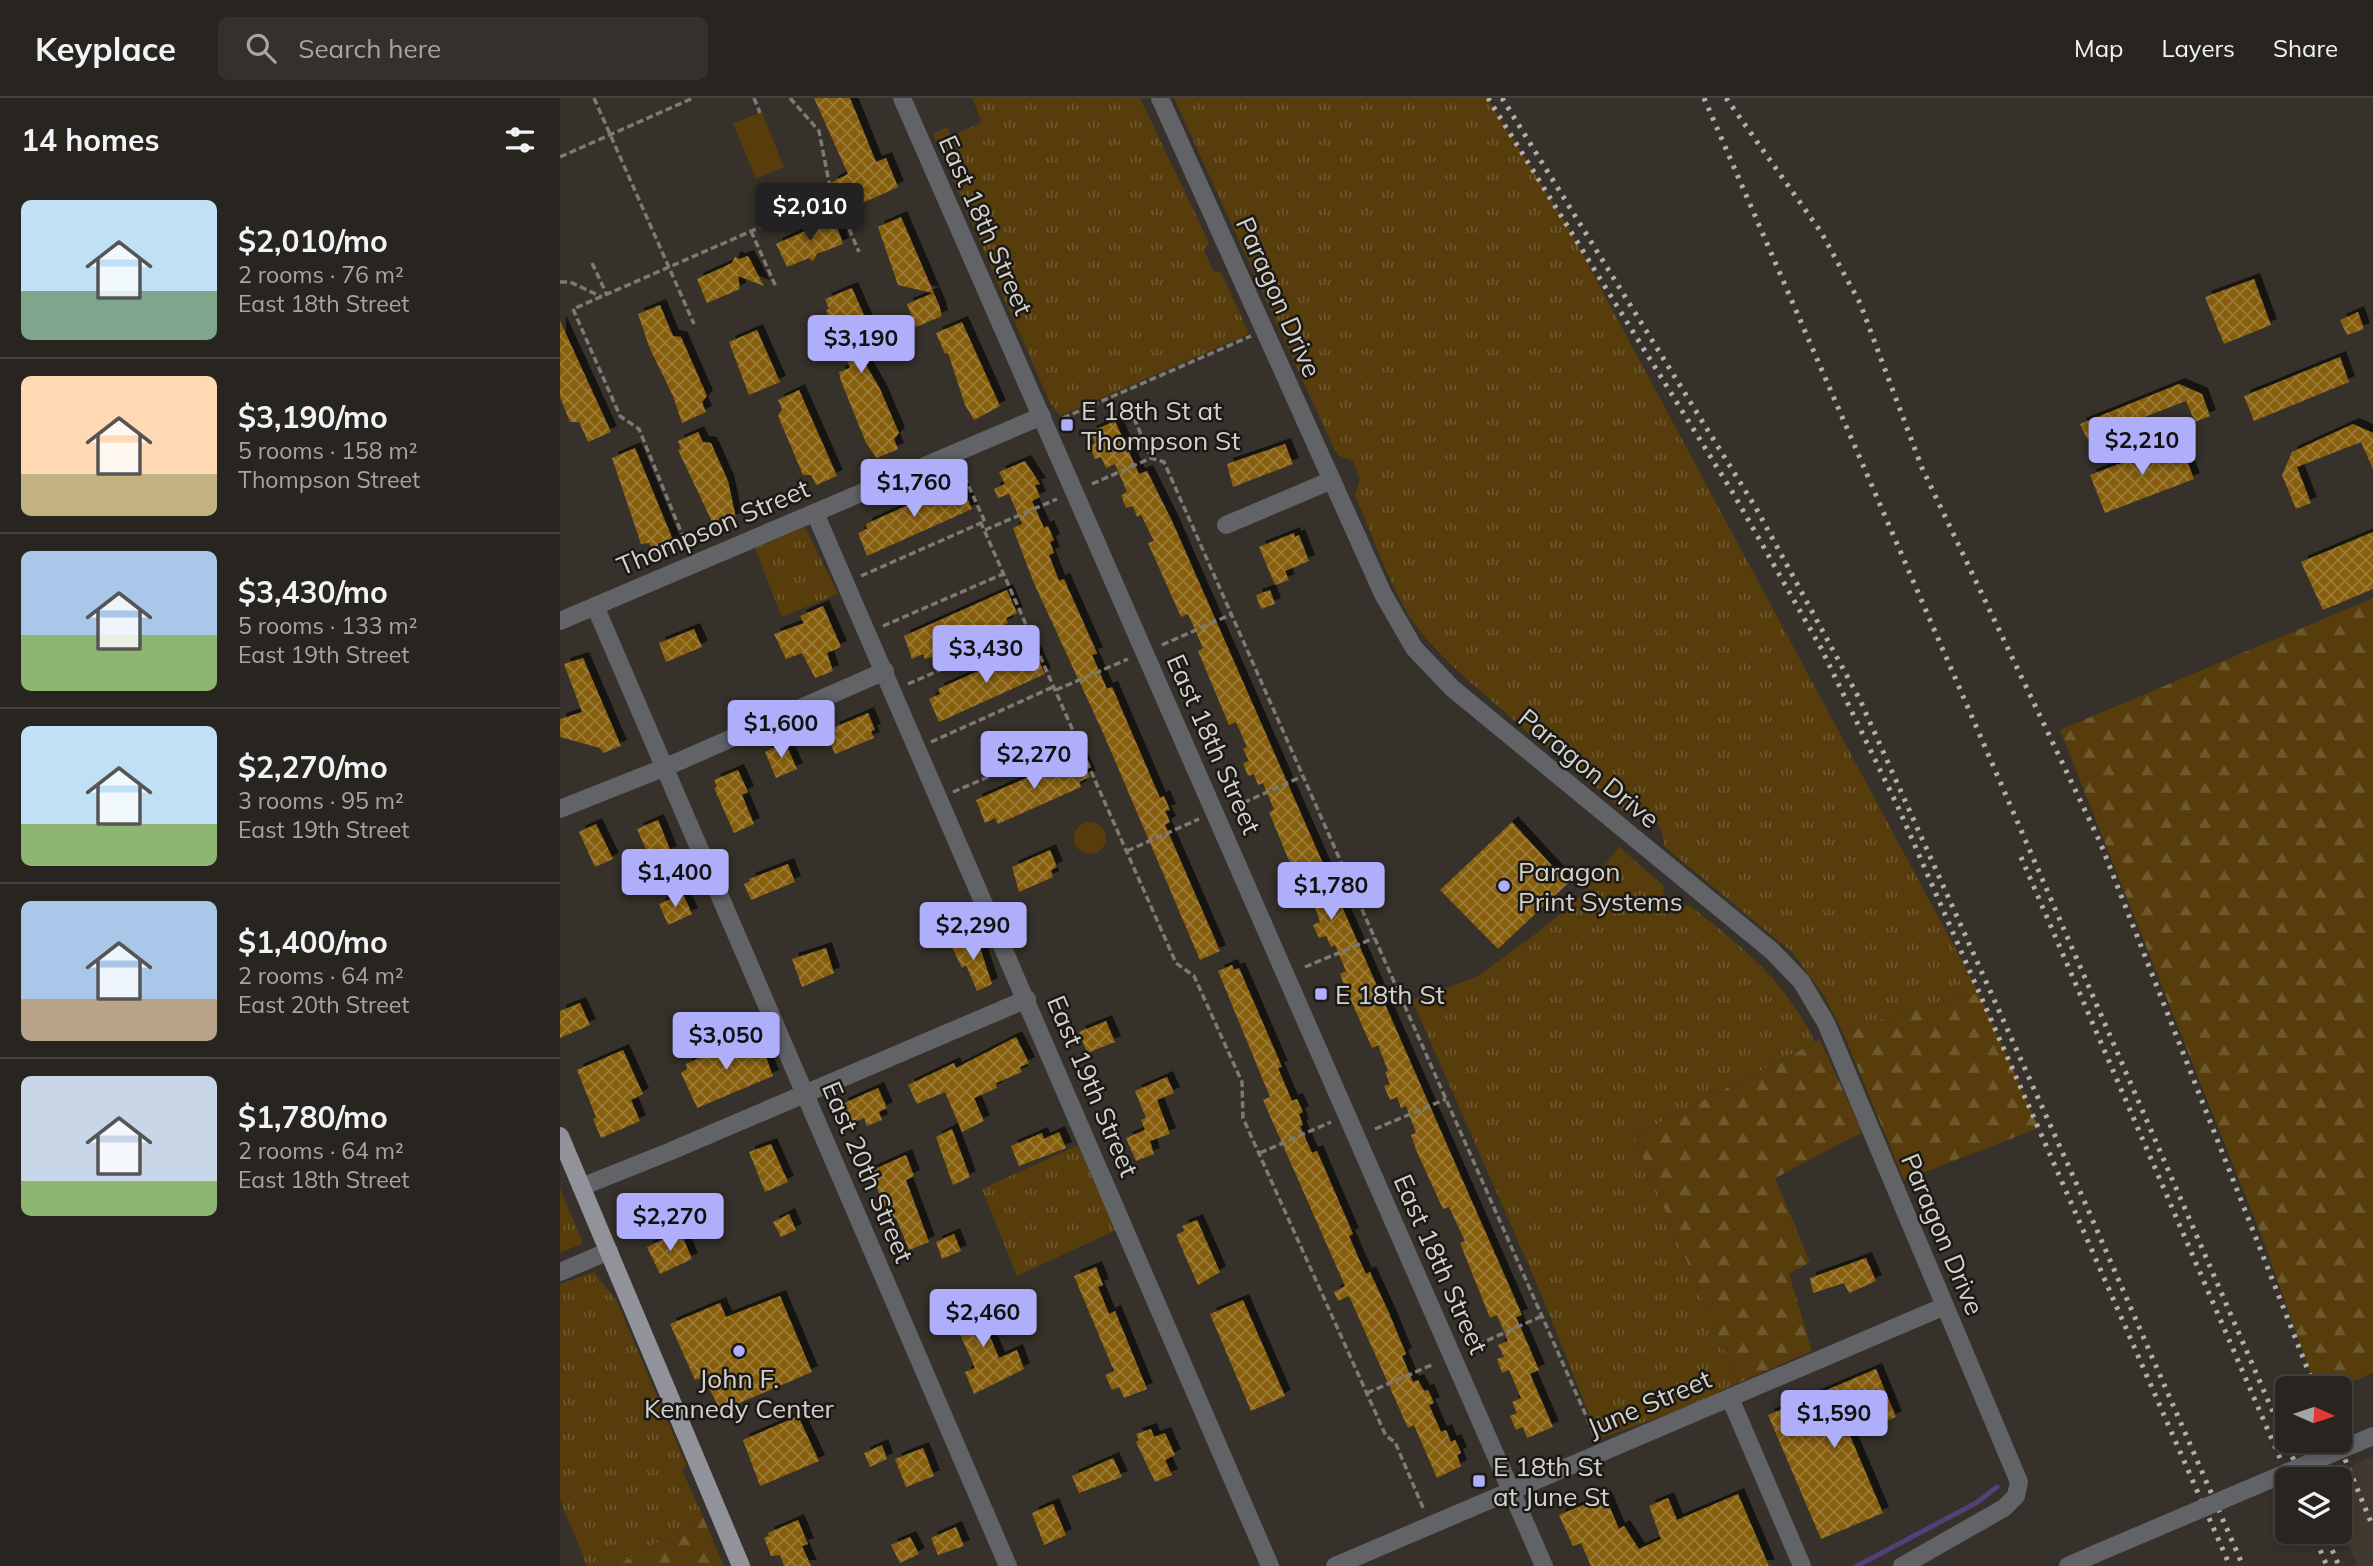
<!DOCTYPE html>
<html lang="en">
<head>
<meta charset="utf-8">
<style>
  body { margin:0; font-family:Mulish,sans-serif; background:#34312d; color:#f1f3f6; height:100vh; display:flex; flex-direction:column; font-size:26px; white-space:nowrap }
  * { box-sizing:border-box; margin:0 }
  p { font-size:23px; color:#a5a5a5 }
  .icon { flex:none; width:38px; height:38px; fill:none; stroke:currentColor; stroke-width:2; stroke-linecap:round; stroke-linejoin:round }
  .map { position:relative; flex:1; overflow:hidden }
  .drawer { display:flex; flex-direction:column; background:#282520; width:560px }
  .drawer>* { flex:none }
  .needle { width:46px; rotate:93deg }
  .fabs { position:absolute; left:1715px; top:1278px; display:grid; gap:14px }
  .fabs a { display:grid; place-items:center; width:77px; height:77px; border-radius:10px; background:#282520; box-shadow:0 4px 10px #0003,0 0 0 2px #44423e; font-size:35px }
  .price { position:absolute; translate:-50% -60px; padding:0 16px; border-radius:7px; background:#aeaefb; color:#111; font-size:23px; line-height:46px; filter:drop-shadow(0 2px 4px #0008) }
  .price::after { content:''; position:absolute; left:50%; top:42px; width:21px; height:16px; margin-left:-10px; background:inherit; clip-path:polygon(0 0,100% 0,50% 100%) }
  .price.current { background:#222; color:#fff }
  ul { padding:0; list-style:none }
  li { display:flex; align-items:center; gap:21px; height:175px; padding:0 21px }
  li+li { border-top:2px solid #44423e }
  li span { display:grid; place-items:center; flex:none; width:196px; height:140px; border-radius:10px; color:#555 }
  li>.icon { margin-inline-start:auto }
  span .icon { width:84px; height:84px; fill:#fffc; stroke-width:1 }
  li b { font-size:30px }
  h2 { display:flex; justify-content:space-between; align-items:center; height:84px; padding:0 21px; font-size:30px }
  header { display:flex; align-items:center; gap:42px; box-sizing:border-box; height:98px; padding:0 35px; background:#282520; border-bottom:2px solid #44423e }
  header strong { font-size:33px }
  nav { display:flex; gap:38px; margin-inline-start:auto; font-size:24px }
  .search { width:490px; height:63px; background:#34312d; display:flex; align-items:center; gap:18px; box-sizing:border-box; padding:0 24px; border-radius:10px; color:#a5a5a5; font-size:26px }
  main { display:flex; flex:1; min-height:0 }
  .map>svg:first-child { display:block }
</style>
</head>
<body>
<header>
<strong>Keyplace</strong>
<div class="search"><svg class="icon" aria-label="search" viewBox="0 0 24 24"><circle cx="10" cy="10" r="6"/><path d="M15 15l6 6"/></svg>Search here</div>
<nav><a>Map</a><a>Layers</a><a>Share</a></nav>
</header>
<main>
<section class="drawer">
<h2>14 homes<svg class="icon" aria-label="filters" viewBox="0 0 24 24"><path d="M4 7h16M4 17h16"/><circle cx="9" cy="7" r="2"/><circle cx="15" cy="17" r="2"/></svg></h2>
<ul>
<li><span style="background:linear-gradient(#bfe0f5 65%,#7fa58c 0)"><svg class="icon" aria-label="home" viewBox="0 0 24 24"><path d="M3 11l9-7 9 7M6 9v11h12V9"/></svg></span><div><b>$2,010/mo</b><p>2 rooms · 76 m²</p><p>East 18th Street</p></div></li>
<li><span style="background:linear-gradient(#ffd9b3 70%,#c2b280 0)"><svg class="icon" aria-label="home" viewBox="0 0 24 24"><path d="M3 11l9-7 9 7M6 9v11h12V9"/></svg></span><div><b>$3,190/mo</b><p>5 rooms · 158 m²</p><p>Thompson Street</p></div></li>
<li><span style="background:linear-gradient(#a9c7e8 60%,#8fb573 0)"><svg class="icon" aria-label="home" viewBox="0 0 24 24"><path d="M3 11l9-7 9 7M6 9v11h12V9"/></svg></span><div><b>$3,430/mo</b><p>5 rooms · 133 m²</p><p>East 19th Street</p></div></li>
<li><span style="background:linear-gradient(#bfe0f5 70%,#8fb573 0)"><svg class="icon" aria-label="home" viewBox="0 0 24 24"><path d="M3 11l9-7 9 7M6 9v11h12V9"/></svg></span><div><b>$2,270/mo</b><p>3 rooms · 95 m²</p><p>East 19th Street</p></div></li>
<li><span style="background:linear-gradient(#a9c7e8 70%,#b9a48a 0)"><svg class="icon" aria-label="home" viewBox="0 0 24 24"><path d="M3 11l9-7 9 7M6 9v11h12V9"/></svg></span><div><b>$1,400/mo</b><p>2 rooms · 64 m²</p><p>East 20th Street</p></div></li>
<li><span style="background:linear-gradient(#c9d6e8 75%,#8fb573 0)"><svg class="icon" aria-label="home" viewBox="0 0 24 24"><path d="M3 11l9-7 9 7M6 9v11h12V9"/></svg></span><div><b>$1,780/mo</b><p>2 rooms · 64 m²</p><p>East 18th Street</p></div></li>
</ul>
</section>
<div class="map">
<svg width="1813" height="1468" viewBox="0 0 1813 1468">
  <defs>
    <pattern id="grass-tufts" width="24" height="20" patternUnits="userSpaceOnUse" patternTransform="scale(1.75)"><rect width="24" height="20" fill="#573d0c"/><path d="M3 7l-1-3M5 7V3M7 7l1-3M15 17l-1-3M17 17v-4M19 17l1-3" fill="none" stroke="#6e582e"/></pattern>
    <pattern id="forest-firs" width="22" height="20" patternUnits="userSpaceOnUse" patternTransform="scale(1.75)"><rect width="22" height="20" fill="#573d0c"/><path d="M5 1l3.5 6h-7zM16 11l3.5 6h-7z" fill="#6e582e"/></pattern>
    <pattern id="building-cross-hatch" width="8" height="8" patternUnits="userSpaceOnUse" patternTransform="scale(1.75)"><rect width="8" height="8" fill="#875e0c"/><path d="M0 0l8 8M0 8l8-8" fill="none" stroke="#9c7c3a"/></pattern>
    <filter id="shadow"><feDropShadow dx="6" dy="-6" stdDeviation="0" flood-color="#0009"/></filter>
  </defs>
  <rect width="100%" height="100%" fill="#36312a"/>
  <path fill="#41392d" d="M1813 1358V1468H1798L1780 1425V1381H1762Z"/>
  <g fill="url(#grass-tufts)">
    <path d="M412 0H580L649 145 644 152 653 173 661 174 689 236 500 318 489 303 373 36 387 29 391 38 422 24Z"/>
    <path d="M614 0H927L1007 127 1419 895 1282 932 1264 898 1233 855 1105 749 1101 730 1085 716 1065 715 1020 674V663L1002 647 982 649C942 607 893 576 857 529 834 499 811 434 795 397L800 381 793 363 779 358 774 351Z"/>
    <path d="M245 429 278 496 222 519 195 450Z"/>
    <path d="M1059 749 1104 788 1103 794 1117 812 1129 807C1183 849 1224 881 1255 944L1074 1038 1178 1285 1127 1309 1039 1341 980 1193 852 902 917 879 977 835 1019 800Z"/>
    <path d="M518 1047 556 1132 457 1178 422 1091Z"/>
    <path d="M0 1090 23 1145 0 1155Z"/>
    <path d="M34 1174 57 1204 127 1369 122 1372 143 1419 56 1468H27L0 1401V1186Z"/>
  </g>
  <g fill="url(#forest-firs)">
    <path d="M1813 500V1275L1776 1290H1756L1703 1142 1500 632Z"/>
    <path d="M1419 895 1479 1030 1344 1082 1282 932Z"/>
    <path d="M1260 942 1302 1034 1215 1080 1250 1164 1229 1176 1252 1253 1178 1285 1074 1038Z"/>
    <path d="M143 1419 164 1468H56Z"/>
  </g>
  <g fill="#573d0c">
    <path d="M202 14 224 69 196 81 173 25Z"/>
    <circle cx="530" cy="740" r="16"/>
  </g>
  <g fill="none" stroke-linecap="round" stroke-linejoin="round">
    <path stroke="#524078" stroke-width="5" d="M1297 1468 1416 1405 1437 1389"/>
  </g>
  <g fill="url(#building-cross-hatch)" filter="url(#shadow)">
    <path d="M254 0H290L316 64 326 60 338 89 285 113 272 84 288 76Z"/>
    <path d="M341 119 379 207 382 218 356 229 347 206 373 195 338 187 318 129Z"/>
    <path d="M274 120 283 146 257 156 253 163 249 160 227 169 216 146Z"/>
    <path d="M188 158 204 188 178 178 180 191 147 205 137 181 172 165 175 159 179 161Z"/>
    <path d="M1694 181 1711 227 1664 246 1645 199Z"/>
    <path d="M292 190 315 242 296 250 320 291 339 335 334 341 338 351 317 360 306 345 281 283 279 274 290 270 266 212 269 211 265 201Z"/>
    <path d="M100 207 113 238 121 239 147 298 142 304 146 314 122 325 113 298 90 251 78 216Z"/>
    <path d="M1798 214 1804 231 1787 237 1780 222Z"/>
    <path d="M0 223 51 334 28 344 19 324H10L0 299Z"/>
    <path d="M402 224 440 308 414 322 405 307 388 255 385 256 376 235Z"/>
    <path d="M197 232 220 284 189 297 169 244Z"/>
    <path d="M1780 259 1789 284 1694 323 1684 298Z"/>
    <path d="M1619 286 1642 296 1650 318 1635 324 1626 303 1527 341 1520 326Z"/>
    <path d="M239 292 277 378 256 387 251 377H243L218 318 222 311 218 302Z"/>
    <path d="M555 323 579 376 587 373 612 423 962 1217 956 1219 979 1272 970 1276 993 1329 967 1340 963 1329 956 1332 950 1318 957 1315 952 1304 961 1300 949 1272 942 1275 937 1261 944 1259 938 1247 948 1243 937 1217 930 1220 900 1145 905 1143 889 1109 883 1111 857 1054 851 1037 856 1035 846 1008 841 1010 837 999 830 1002 824 988 830 986 825 974 828 973 818 947 812 950 785 889 780 876 786 873 775 847 771 849 766 838 759 840 756 834 753 827 760 824 747 785 741 788 727 758 709 714 714 712 703 685 698 687 694 676 688 678 683 665 689 663 683 651 687 649 676 624 669 627 638 553 643 550 628 516 621 519 588 445 594 443 581 417 577 419 573 408 566 410 561 397 567 394 555 366 546 370 541 359 535 361 529 348 535 345 530 334Z"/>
    <path d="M1793 326 1813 335V371L1801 344 1737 369 1751 405 1736 411 1722 377 1732 354Z"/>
    <path d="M138 334 143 344 151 345 168 383 176 420 155 430 118 352 121 351 118 343Z"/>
    <path d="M1619 343 1634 381 1545 415 1530 377Z"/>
    <path d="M725 346 733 366 673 389 667 366Z"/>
    <path d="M75 350 115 447 94 456 89 445 81 446 52 360Z"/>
    <path d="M465 363 480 386 475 387 480 399 472 403 484 430 488 428 494 442 490 444 494 455 489 457 499 483 504 481 537 555 532 557 547 591 552 589 600 700 604 698 610 712 605 713 610 724 605 727 660 853 640 862 544 637 473 483 453 430 462 426 449 396 438 400 434 391 445 386 439 374Z"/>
    <path d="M388 389 391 394 402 389 412 411 307 458 298 435 307 431 306 426Z"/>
    <path d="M1813 434V491L1763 512 1741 464Z"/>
    <path d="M734 435 735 439 739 437 749 463 725 473 729 482 715 487 699 449Z"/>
    <path d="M447 492 457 515 446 520 448 525 378 554 379 557 365 561 363 556 352 561 344 538Z"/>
    <path d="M710 492 715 506 701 511 696 497Z"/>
    <path d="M263 508 281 549 267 555 273 573 255 580 242 555 226 561 214 536 244 525 240 518Z"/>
    <path d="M134 531 142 549 106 564 99 545Z"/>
    <path d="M461 554 464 559 475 554 485 576 379 624 369 601 380 596 378 591Z"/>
    <path d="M23 560 61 648 43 655 40 650 0 639V621L22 614 4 566Z"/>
    <path d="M308 615 315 632 311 633 314 640 275 656 268 640 276 636 273 630Z"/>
    <path d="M225 644 237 671 216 680 205 654Z"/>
    <path d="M520 656 530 679 519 684 521 689 438 726 435 720 425 725 416 702Z"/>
    <path d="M178 672 188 694 182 697 194 726 174 735 154 690 157 689 154 682Z"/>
    <path d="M98 722 111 754 91 763 77 731Z"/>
    <path d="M952 724 1008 785 938 851 880 792Z"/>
    <path d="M36 726 53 761 35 769 19 734Z"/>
    <path d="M490 752 497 769 491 772 493 779 459 794 452 769Z"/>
    <path d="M228 766 235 784 191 802 184 786 190 783 189 781Z"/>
    <path d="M123 796 132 816 108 827 99 806Z"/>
    <path d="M416 838 432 886 417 893 406 867 402 870 392 849Z"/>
    <path d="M266 850 274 875 242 889 232 861Z"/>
    <path d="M672 867 674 872 679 870 722 969 718 970 732 1003 737 1001 743 1014 739 1016 743 1027 740 1028 752 1055 757 1053 793 1136 789 1138 799 1161 806 1176 810 1174 829 1215 846 1256 842 1258 853 1284 858 1282 864 1293 868 1292 874 1305 869 1307 881 1334 886 1332 891 1344 895 1342 899 1350 901 1355 897 1357 901 1368 877 1380 854 1327 848 1330 789 1198 778 1203 774 1194 785 1188 703 1002 710 999 658 873Z"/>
    <path d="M20 905 30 927 0 940V913Z"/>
    <path d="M546 923 555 944 527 955 519 934Z"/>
    <path d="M456 939 469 965 460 969 462 974 436 985 437 990 414 1000 424 1023 402 1034 385 994 357 1006 348 987 394 965 396 970Z"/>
    <path d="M191 942 193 947 200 944 213 978 137 1010 121 975 127 971 126 966 168 947 169 951Z"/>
    <path d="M63 952 83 996 71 1002 80 1023 41 1040 33 1021 36 1019 17 972Z"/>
    <path d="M607 979 614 995 597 1002 610 1036 590 1043 594 1056 576 1063 566 1040 585 1032 581 1022 586 1020 575 993Z"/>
    <path d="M318 990 327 1010 319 1014 322 1022 307 1028 304 1020 290 1026 282 1006Z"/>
    <path d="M392 1031 410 1079 393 1087 376 1039Z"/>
    <path d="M499 1034 506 1050 459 1068 451 1048 482 1035 484 1041Z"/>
    <path d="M211 1046 228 1084 205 1094 189 1054Z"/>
    <path d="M346 1057 354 1078 346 1082 369 1144 349 1152 336 1120 330 1122 310 1073Z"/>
    <path d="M229 1116 236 1132 221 1139 213 1124Z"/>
    <path d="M637 1122 660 1174 638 1187 616 1137 624 1133 622 1128Z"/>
    <path d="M120 1133 132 1161 100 1176 87 1149Z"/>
    <path d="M394 1136 401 1153 382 1161 376 1144Z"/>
    <path d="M1306 1160 1316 1183 1289 1195 1284 1185 1253 1195 1250 1180Z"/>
    <path d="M536 1169 543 1187 538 1189 549 1216 555 1213 587 1291 564 1300 559 1289 552 1292 545 1277 554 1273 514 1178Z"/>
    <path d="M220 1198 252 1274 161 1313 143 1279 135 1282 110 1226 160 1205 166 1219Z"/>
    <path d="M414 1201 439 1260 457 1252 464 1271 414 1296 405 1274 415 1270 389 1211Z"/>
    <path d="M683 1202 725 1298 691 1313 650 1216Z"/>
    <path d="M1316 1271 1336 1319 1290 1338 1323 1415 1261 1441 1208 1317Z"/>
    <path d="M238 1318 259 1363 200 1388 183 1342Z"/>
    <path d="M591 1331 594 1339 605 1335 615 1357 605 1362 612 1377 595 1384 576 1344 579 1342 576 1336Z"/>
    <path d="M322 1347 327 1361 310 1369 304 1355Z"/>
    <path d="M363 1350 374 1378 346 1389 335 1361Z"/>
    <path d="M553 1360 562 1379 519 1395 512 1378Z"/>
    <path d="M1178 1396 1209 1468H1031L1021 1445 1013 1448 999 1417 1045 1398 1059 1431 1064 1428 1079 1451 1101 1441 1089 1408 1108 1400 1117 1422Z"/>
    <path d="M493 1406 506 1437 484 1447 472 1415Z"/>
    <path d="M238 1422 248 1446 242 1448 251 1468H224L220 1457 211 1458 204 1440 209 1438 208 1435Z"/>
    <path d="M396 1429 404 1448 378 1457 371 1440Z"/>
    <path d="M350 1439 359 1456 340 1465 331 1447Z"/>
  </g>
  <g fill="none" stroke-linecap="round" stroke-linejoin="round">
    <g stroke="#7d7973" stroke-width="3.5" stroke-dasharray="7 3.5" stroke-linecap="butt">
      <path d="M34 0 134 226"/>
      <path d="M194 0 200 15"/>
      <path d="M230 0 259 33 269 84 299 154"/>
      <path d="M0 59 133 0"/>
      <path d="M191 133 216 189"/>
      <path d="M32 165 47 197"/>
      <path d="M0 184H10L42 199"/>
      <path d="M503 320 691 238"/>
      <path d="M574 320 591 360 604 364 1035 1338"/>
      <path d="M400 369 425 424 421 425 616 865 634 878 682 984 683 1020 826 1338 835 1344 864 1412"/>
      <path d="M532 386 591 360"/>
      <path d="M425 432 497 401"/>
      <path d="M128 451 79 331 60 318 13 211 274 97"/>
      <path d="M301 478 421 425"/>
      <path d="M323 528 443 476"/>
      <path d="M602 547 672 516"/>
      <path d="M348 586 469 533"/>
      <path d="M496 592 568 561"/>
      <path d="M371 644 493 589"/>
      <path d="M393 694 517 641"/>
      <path d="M674 709 743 678"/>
      <path d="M567 753 639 721"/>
      <path d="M745 869 814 840"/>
      <path d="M815 1031 886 1001"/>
      <path d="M700 1055 771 1024"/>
      <path d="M908 1251 982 1218"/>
      <path d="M807 1295 874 1266"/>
    </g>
    <g stroke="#626367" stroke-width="18">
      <path d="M342 0 984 1468"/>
      <path d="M600 0 823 496 854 550 892 590 1212 853 1241 883 1266 925 1459 1384 1456 1398 1444 1410 1342 1468"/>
      <path d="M255 415 710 1468"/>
      <path d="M666 427 772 382"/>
      <path d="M35 508 448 1468"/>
      <path d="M0 523 482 318"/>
      <path d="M0 711 106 669 325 573"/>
      <path d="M21 1089 111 1053 467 901"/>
      <path d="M0 1174 49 1153"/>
      <path d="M1170 1300 1242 1468"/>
      <path d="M775 1468 1385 1208"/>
      <path d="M1508 1468 1535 1456"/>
    </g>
    <path stroke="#92929a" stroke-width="18" d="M0 1038 181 1468"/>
    <g stroke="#b2aea9" stroke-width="5" stroke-dasharray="3.5 7" stroke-linecap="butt">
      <path d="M928 0 1173 395 1261 550 1338 709 1670 1468"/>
      <path d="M942 0 1196 410 1300 602 1526 1107 1683 1468"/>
      <path d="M1144 0 1742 1381"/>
      <path d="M1166 0 1261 134 1300 205 1362 370 1540 744 1755 1290"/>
      <path d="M1461 759 1729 1381"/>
      <path d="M1777 1342 1813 1429"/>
      <path d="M1752 1433 1767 1468"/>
      <path d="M1764 1433 1779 1468"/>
    </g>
    <path stroke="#626367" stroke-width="18" d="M1535 1456 1813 1338"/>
  </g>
  <g fill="#aeaefb" stroke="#1b1916" stroke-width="2.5">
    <rect x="500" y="320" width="14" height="14" rx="3.5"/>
    <circle cx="944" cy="788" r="7"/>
    <rect x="754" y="889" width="14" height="14" rx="3.5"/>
    <circle cx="179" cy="1253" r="7"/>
    <rect x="912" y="1376" width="14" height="14" rx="3.5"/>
  </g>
  <g text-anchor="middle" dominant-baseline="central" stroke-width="5" stroke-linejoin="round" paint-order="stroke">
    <g font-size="26" fill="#d5d2ce" stroke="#1b1916">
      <text transform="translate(426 127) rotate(66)">East 18th Street</text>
      <text transform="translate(719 199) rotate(66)">Paragon Drive</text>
      <text transform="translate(153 429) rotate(-23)">Thompson Street</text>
      <text transform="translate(654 646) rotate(66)">East 18th Street</text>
      <text transform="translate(1029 670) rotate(39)">Paragon Drive</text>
      <text transform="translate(533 988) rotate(67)">East 19th Street</text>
      <text transform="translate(308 1074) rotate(67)">East 20th Street</text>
      <text transform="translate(1383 1136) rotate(67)">Paragon Drive</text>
      <text transform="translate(881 1166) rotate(66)">East 18th Street</text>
      <text transform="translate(1089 1305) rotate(-23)">June Street</text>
    </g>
    <g font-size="26" fill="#d5d2ce" stroke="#1b1916" text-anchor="start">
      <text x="521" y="312">E 18th St at<tspan x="521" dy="30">Thompson St</tspan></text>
      <text x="958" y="773">Paragon<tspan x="958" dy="30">Print Systems</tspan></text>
      <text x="775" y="896">E 18th St</text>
      <text x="179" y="1280" text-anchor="middle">John F.<tspan x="179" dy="30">Kennedy Center</tspan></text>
      <text x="933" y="1368">E 18th St<tspan x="933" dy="30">at June St</tspan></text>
    </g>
  </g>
</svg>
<div class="fabs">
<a><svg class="needle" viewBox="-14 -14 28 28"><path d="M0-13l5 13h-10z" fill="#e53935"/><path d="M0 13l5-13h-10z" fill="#a5a5a5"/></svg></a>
<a><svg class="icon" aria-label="layers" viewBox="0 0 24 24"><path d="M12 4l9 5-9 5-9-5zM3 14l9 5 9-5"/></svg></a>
</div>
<b class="price current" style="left:250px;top:145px">$2,010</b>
<b class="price" style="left:301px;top:277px">$3,190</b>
<b class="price" style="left:1582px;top:379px">$2,210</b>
<b class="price" style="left:354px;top:421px">$1,760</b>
<b class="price" style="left:426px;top:587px">$3,430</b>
<b class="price" style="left:221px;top:662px">$1,600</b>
<b class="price" style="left:474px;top:693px">$2,270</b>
<b class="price" style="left:115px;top:811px">$1,400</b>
<b class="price" style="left:771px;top:824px">$1,780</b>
<b class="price" style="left:413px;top:864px">$2,290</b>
<b class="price" style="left:166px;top:974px">$3,050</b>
<b class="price" style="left:110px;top:1155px">$2,270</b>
<b class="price" style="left:423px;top:1251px">$2,460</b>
<b class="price" style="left:1274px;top:1352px">$1,590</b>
</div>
</main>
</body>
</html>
